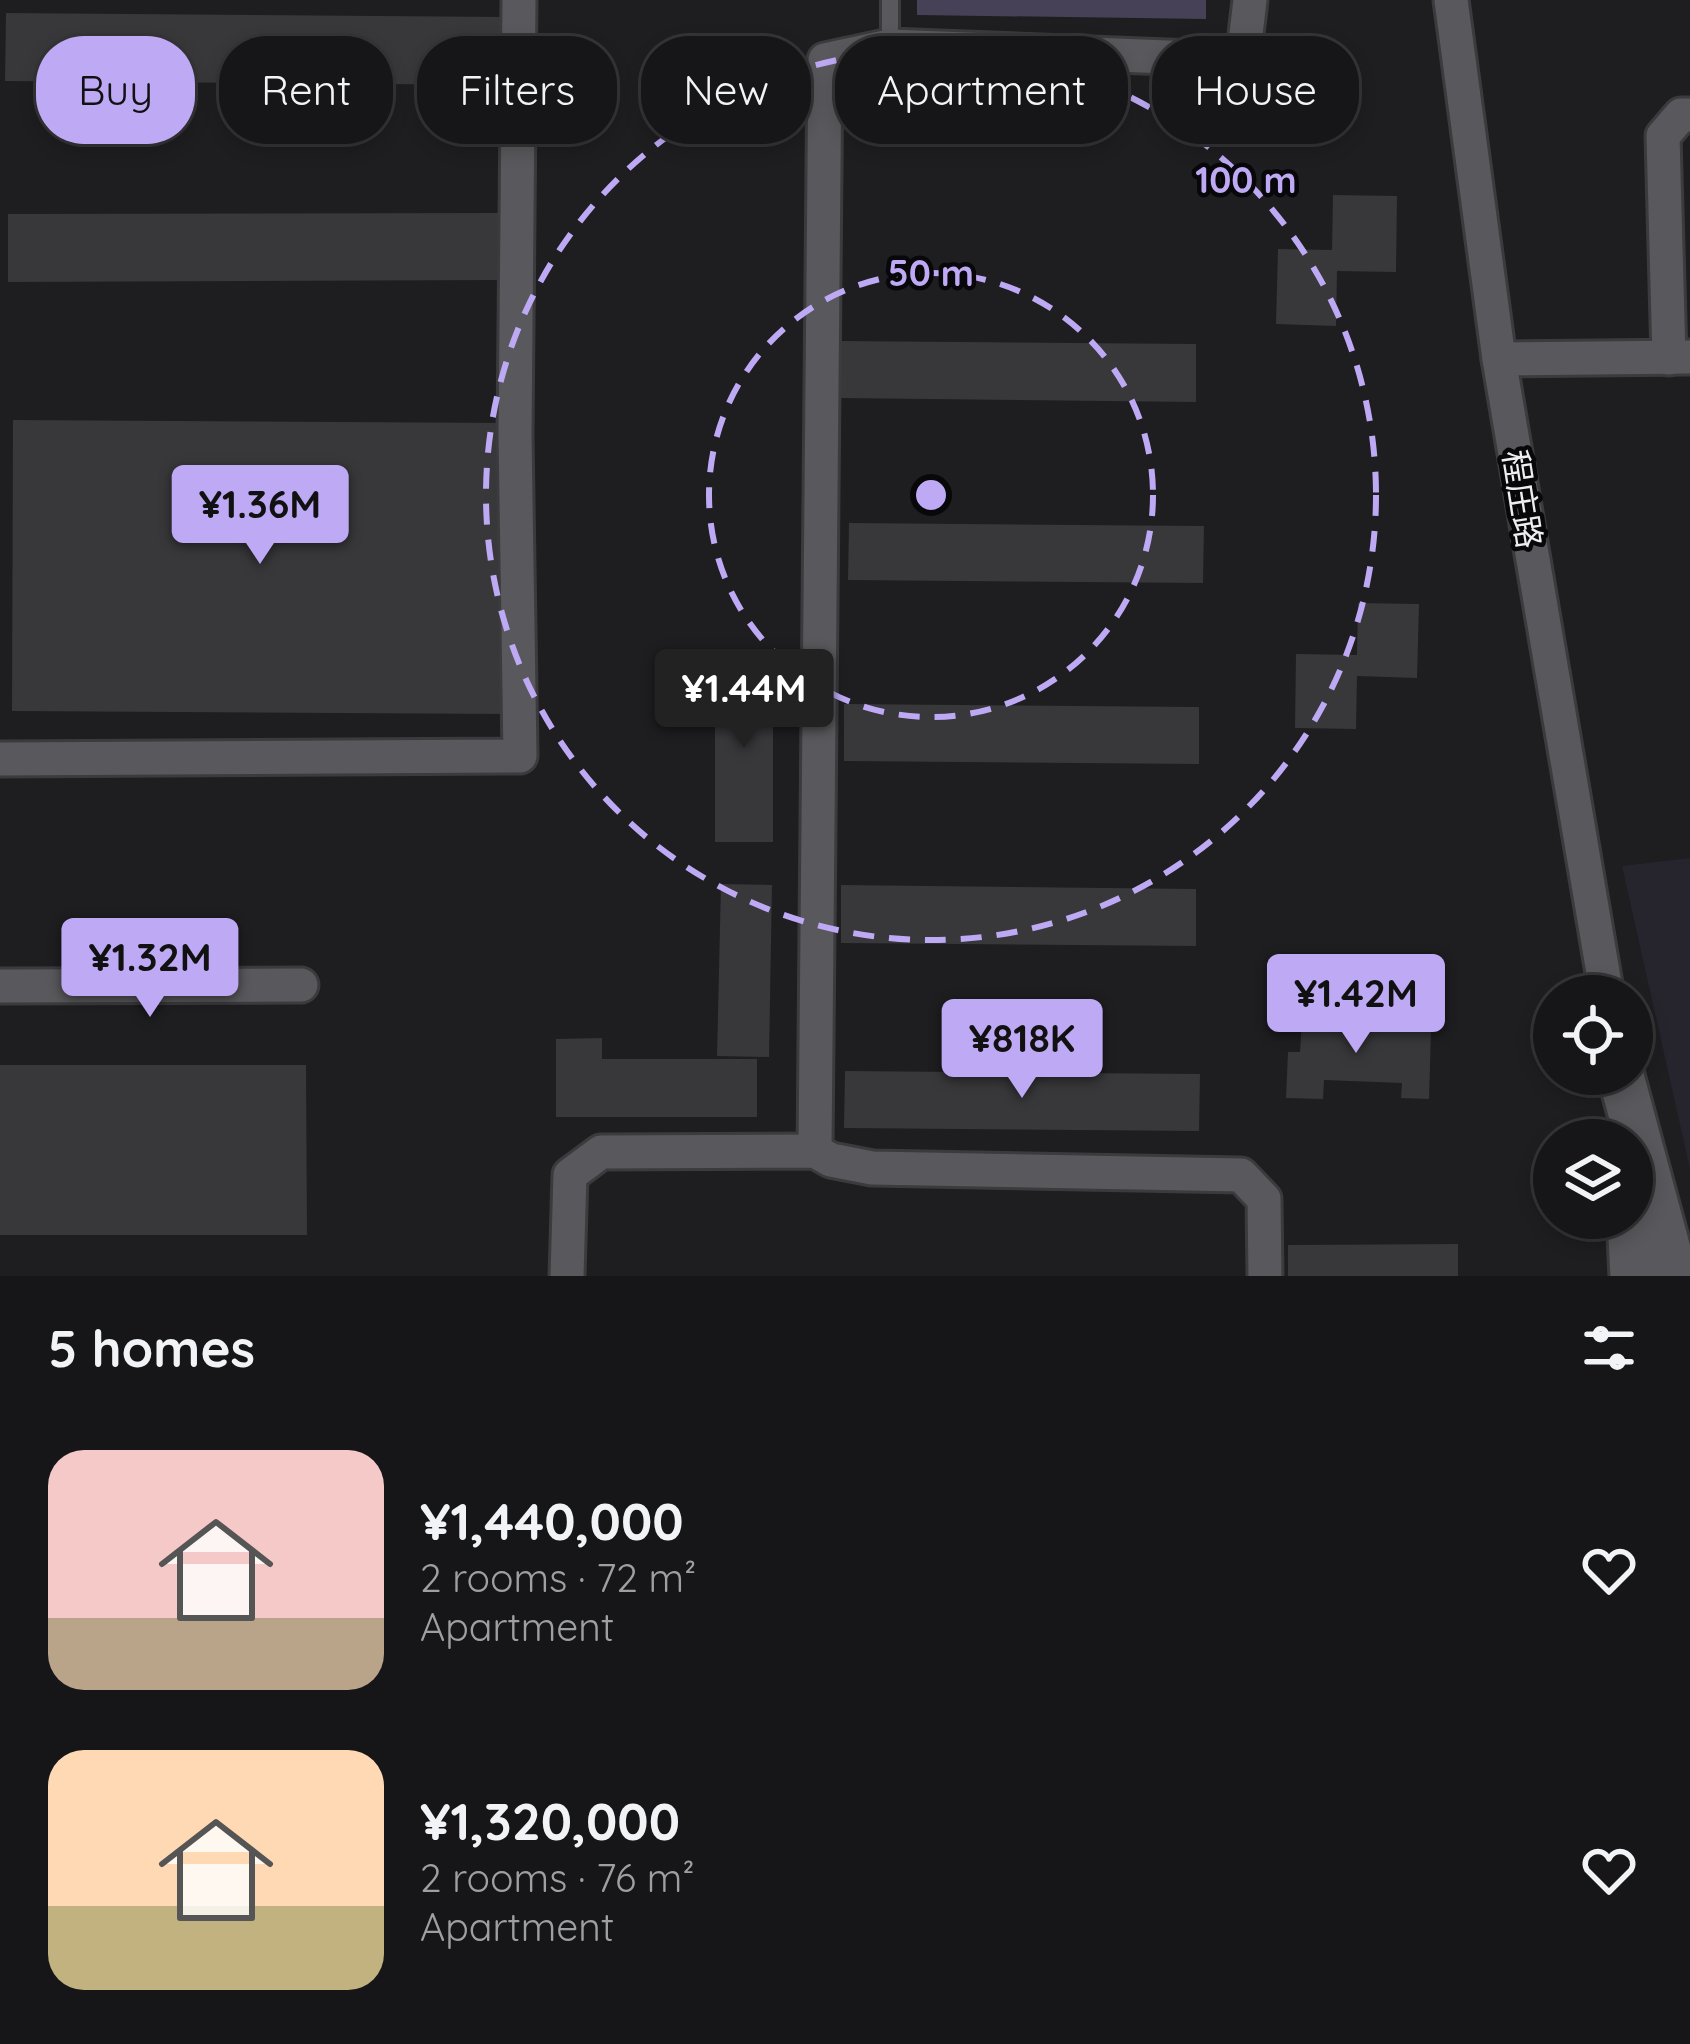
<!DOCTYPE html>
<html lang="en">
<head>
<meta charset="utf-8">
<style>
  body { margin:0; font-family:Quicksand,"Noto Sans SC",sans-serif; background:#232325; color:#f1f3f6; height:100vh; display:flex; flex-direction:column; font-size:45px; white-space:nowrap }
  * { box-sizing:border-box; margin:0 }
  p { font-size:39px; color:#9e9fa2 }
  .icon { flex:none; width:66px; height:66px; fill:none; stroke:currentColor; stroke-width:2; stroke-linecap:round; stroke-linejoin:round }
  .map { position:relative; height:1276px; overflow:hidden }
  .details { display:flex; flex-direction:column; background:#161618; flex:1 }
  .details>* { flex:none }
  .banner { position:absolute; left:36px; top:36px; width:1620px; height:108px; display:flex; gap:24px }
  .fabs { position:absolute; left:1533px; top:975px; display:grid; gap:24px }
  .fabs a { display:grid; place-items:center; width:120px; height:120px; border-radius:50%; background:#161618; box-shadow:0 6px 18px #0003,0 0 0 3px #353537; font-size:60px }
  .price { position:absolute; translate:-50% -102px; padding:0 27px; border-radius:12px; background:#bea9f4; color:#111; font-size:39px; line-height:78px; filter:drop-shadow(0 3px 6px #0008) }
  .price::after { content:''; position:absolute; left:50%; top:72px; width:36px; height:27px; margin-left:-18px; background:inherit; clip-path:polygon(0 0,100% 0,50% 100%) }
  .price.current { background:#222; color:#fff }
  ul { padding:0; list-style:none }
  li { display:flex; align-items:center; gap:36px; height:300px; padding:0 48px }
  li span { display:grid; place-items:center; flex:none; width:336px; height:240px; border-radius:36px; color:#555 }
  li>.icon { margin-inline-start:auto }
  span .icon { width:144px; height:144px; fill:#fffc; stroke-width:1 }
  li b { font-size:51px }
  h2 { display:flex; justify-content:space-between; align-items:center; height:144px; padding:0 48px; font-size:51px }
  .tag { padding:0 42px; border-radius:48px; background:#161618; box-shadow:0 6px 18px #0003,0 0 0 3px #353537; font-size:42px; line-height:108px }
  .tag.current { background:#bea9f4; color:#111 }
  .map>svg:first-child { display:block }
</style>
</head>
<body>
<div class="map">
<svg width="1690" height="1276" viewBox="0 0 1690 1276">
  <rect width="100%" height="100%" fill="#1e1d20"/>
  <path fill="#26242d" d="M1690 858V1169L1622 866Z"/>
  <path fill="#474157" d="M917 0H1206V19L917 15Z"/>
  <g fill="#38373a">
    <path d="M6 13 505 17 504 85 5 81Z"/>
    <path d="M1333 195 1397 196 1396 272 1337 271 1336 326 1276 324 1278 249 1332 250Z"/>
    <path d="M502 213 503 280 8 282V214Z"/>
    <path d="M841 341 1196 344V402L840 398Z"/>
    <path d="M13 420 509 423 508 714 12 711Z"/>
    <path d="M849 523 1204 526 1203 583 848 580Z"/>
    <path d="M1358 603 1419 604 1417 678 1357 676 1356 729 1295 728 1296 654 1357 655Z"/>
    <rect x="715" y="660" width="58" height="182"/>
    <path d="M844 704 1199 707V764L844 761Z"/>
    <path d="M721 884 772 885 769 1057 717 1056Z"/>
    <path d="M841 885 1196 889V946L841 943Z"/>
    <path d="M1303 1004 1346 1006 1345 1028 1431 1032 1429 1099 1401 1098 1402 1083 1324 1080 1323 1099 1286 1098 1288 1052H1300Z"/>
    <path d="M602 1038V1059H757V1117H556V1039Z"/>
    <path d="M0 1065H306L307 1235H0Z"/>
    <path d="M845 1071 1200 1074 1199 1131 844 1128Z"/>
    <path d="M1458 1244V1276H1288V1245Z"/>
  </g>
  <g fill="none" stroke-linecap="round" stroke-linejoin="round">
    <defs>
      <path id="lane" d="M890 0V46"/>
      <g id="street">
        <path d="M1451 0 1499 359 1607 996"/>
        <path d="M1669 358 1663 136 1681 115H1690"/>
        <path d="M1499 359 1688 357"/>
        <path d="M0 759 520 756 515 435 519 0"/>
        <path d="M0 986 301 985"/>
        <path d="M815 1151 825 60 890 46 1243 60 1250 0"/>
        <path d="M567 1276 570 1175 601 1152 815 1151 831 1160 872 1168 1241 1175 1264 1199 1265 1276"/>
      </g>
      <g id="secondary">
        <path d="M1621 1076 1675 1276"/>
        <path d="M1630 1218 1633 1276"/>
      </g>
    </defs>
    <use href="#lane" stroke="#3b3a3d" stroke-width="22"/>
    <use href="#street" stroke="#3b3a3d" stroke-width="39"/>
    <use href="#secondary" stroke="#3b3a3d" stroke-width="51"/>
    <use href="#lane" stroke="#59585c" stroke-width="16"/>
    <use href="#street" stroke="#59585c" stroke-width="33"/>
    <use href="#secondary" stroke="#59585c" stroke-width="45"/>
  </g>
  <g fill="none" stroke="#bea9f4" stroke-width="6" stroke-dasharray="21 15">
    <circle cx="931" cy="495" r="222"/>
    <circle cx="931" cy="495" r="445"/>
  </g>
  <g text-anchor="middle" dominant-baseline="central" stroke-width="9" stroke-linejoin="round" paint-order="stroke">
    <g font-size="33" fill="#eeedf0" stroke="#080709">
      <text transform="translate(1523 499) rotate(81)">程庄路</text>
    </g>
  </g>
  <circle cx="931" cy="495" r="18" fill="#bea9f4" stroke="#080709" stroke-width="6"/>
  <g font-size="36" text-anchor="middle" font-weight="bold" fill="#bea9f4" stroke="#080709" stroke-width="9" stroke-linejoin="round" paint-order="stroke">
    <text x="1246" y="193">100 m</text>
    <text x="931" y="286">50 m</text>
  </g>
</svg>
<div class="fabs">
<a><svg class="icon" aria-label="locate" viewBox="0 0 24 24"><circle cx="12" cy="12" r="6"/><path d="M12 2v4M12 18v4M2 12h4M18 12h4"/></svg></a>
<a><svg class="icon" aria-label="layers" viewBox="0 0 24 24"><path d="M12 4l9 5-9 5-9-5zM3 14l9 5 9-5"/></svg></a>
</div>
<b class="price" style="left:260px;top:567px">¥1.36M</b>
<b class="price current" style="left:744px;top:751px">¥1.44M</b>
<b class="price" style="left:150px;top:1020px">¥1.32M</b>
<b class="price" style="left:1356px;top:1056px">¥1.42M</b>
<b class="price" style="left:1022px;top:1101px">¥818K</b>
<div class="banner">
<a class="tag current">Buy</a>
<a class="tag">Rent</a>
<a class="tag">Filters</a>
<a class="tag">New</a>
<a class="tag">Apartment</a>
<a class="tag">House</a>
</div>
</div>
<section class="details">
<h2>5 homes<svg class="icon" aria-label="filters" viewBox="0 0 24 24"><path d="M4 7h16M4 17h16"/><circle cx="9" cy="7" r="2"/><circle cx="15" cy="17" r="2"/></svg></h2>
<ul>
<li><span style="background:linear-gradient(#f6c9c9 70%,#b9a48a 0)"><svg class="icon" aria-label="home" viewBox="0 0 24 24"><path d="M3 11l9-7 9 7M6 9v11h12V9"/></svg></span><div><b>¥1,440,000</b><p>2 rooms · 72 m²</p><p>Apartment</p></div><svg class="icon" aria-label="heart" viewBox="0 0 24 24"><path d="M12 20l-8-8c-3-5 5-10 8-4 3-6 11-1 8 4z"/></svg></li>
<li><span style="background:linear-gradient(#ffd9b3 65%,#c2b280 0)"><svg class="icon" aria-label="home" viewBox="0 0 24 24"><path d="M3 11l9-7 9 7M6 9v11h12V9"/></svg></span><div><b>¥1,320,000</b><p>2 rooms · 76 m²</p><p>Apartment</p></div><svg class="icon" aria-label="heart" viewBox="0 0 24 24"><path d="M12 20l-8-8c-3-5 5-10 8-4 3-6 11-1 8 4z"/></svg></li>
</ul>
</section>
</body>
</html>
